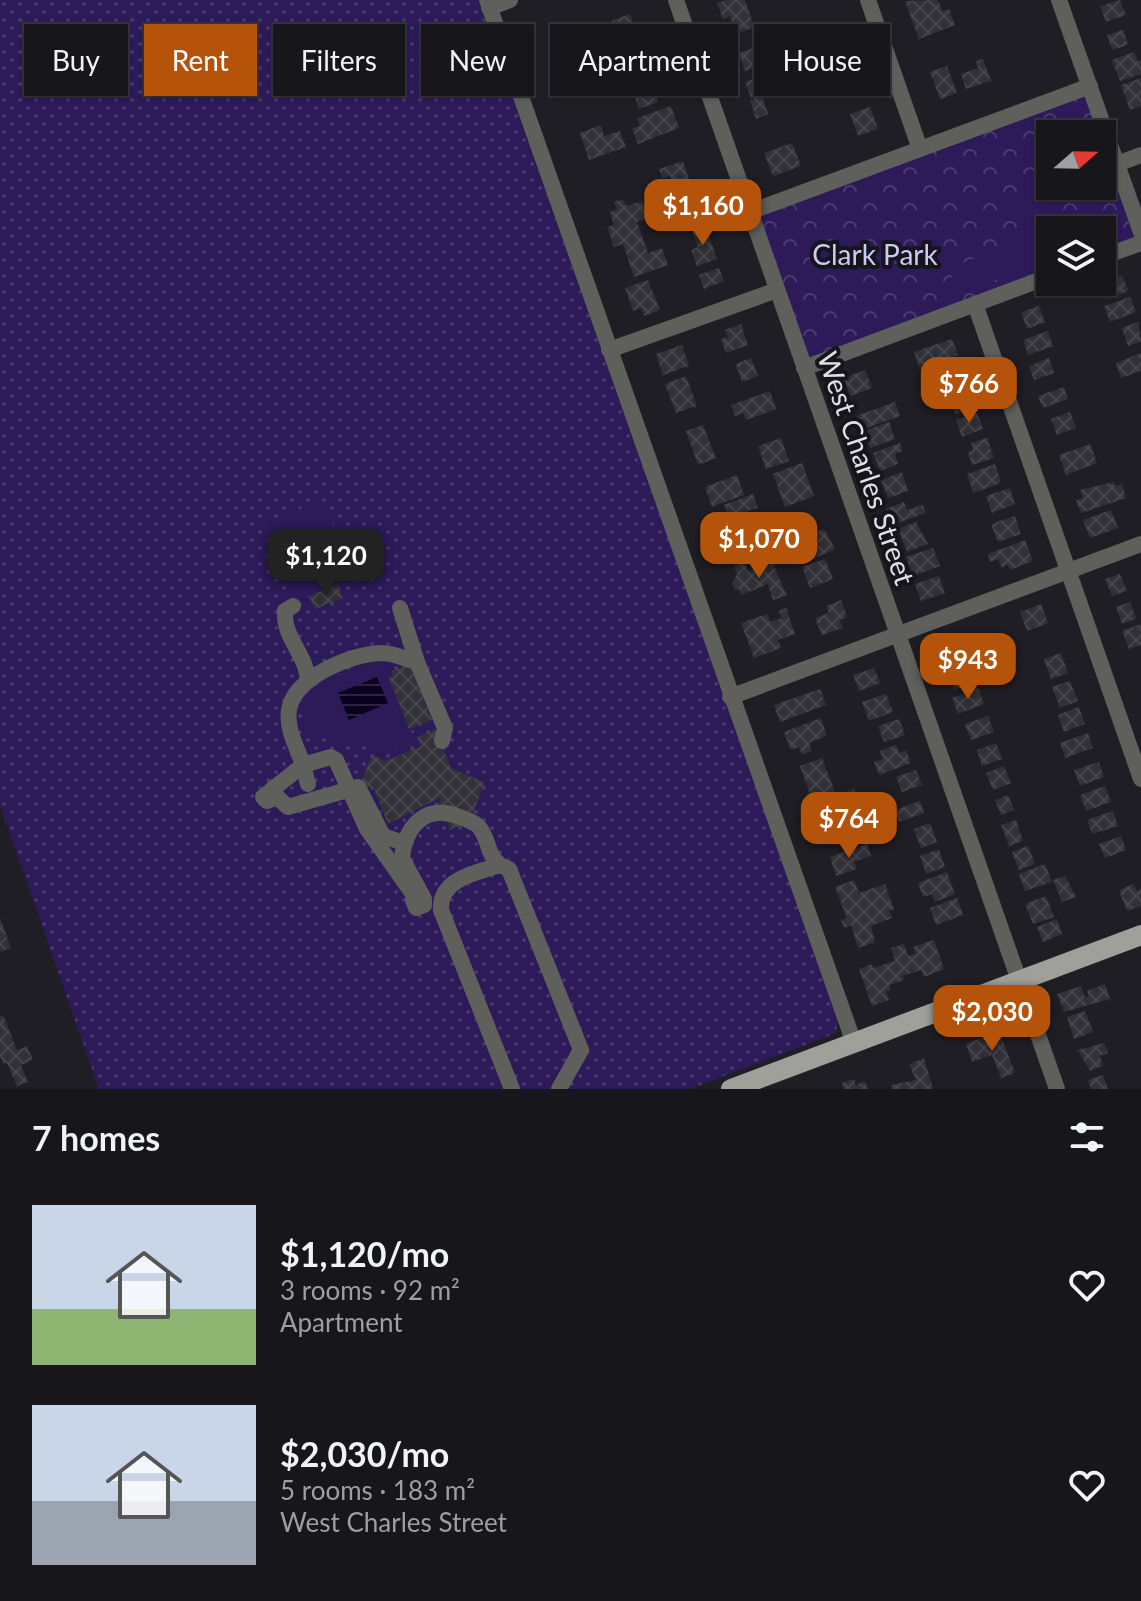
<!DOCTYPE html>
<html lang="en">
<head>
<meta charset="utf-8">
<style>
  body { margin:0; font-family:Lato,sans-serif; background:#242328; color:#f1f3f6; height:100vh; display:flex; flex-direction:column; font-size:30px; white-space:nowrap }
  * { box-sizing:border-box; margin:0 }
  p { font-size:26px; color:#9e9fa3 }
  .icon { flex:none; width:44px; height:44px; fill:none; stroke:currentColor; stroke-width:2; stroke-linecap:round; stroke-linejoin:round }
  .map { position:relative; height:1089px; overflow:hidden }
  .drawer { display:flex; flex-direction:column; background:#17161b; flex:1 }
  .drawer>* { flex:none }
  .top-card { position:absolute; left:24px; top:24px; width:1094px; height:72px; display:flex; gap:16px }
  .needle { width:52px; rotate:70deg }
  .controls { position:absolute; left:1036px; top:120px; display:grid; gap:16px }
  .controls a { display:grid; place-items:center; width:80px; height:80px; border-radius:0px; background:#17161b; box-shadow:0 2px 6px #0004,0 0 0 2px #36353a; font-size:40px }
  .price { position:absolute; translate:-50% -68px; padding:0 18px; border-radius:16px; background:#b45309; color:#fff; font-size:26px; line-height:52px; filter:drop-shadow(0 2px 4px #0008) }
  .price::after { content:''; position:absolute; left:50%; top:48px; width:24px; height:18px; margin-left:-12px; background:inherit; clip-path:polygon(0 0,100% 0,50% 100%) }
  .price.current { background:#222; color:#fff }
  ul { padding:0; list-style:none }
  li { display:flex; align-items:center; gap:24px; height:200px; padding:0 32px }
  li span { display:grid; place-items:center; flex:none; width:224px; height:160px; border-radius:0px; color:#555 }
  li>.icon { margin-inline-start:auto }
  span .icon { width:96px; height:96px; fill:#fffc; stroke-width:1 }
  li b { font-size:34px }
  h2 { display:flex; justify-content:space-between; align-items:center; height:96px; padding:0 32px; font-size:34px }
  .pill { padding:0 28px; border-radius:0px; background:#17161b; box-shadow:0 2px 6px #0004,0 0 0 2px #36353a; font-size:28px; line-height:72px }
  .pill.current { background:#b45309; color:#fff }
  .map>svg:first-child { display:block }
</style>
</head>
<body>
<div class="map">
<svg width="1141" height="1089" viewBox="0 0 1141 1089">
  <defs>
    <pattern id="grass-dots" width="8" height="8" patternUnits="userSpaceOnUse" patternTransform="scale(2)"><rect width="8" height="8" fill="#2c1a59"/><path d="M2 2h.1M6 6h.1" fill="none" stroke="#4a3b71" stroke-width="1.8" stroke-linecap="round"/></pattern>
    <pattern id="park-crowns" width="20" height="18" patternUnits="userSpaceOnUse" patternTransform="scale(2)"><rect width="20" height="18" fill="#2c1a59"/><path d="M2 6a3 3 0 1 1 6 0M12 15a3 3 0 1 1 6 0" fill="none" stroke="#4a3b71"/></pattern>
    <pattern id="water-rules" width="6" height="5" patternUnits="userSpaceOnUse" patternTransform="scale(2)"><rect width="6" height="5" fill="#090020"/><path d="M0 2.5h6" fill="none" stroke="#2d2540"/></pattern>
    <pattern id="building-cross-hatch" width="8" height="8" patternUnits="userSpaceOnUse" patternTransform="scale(2)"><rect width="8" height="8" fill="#323138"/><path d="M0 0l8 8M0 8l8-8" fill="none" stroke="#46454b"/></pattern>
  </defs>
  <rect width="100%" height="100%" fill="#1f1e24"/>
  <path fill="url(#grass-dots)" d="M0 0H478L838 1020 836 1033 690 1089H99L0 805Z"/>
  <path fill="url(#park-crowns)" d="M1087 95 1101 134H1050V186H1102V137L1139 238 1102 252V230H1050V271L809 360 759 216Z"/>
  <g fill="#2c1a59">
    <path d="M1048 195 1055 213 1022 225 1016 207Z"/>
    <path d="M1050 231V260L958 293 949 268Z"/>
    <path d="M323 500 355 578 293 603 261 524Z"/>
    <path d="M377 662 393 676 389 679 409 729 418 740 377 757 361 743 340 744 309 732 302 714 308 705 306 697 309 690 356 667Z"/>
  </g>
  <path fill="url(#water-rules)" d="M377 677 388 703 349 720 338 693Z"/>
  <g fill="url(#building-cross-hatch)">
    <path d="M726 0H745L754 27 736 34 730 16 723 19 717 3Z"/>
    <path d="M938 0 942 11 949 9 955 25 919 39 905 1Z"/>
    <path d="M1120 0 1126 15 1106 22 1100 6Z"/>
    <path d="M630 14 644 53 625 60 611 21Z"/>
    <path d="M835 21 841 37 823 43 818 27Z"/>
    <path d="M1123 30 1128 45 1112 50 1107 35Z"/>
    <path d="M589 39 597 61 583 66 575 44Z"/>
    <path d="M846 42 854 62 832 70 825 49Z"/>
    <path d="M762 45 769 62 745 71 739 53Z"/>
    <path d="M1134 52 1138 62 1141 60V74L1120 81 1112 60Z"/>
    <path d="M643 58 649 74 627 82 621 66Z"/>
    <path d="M983 59 991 81 966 89 961 74 978 68 976 61Z"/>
    <path d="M947 66 957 93 940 99 930 72Z"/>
    <path d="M848 71 852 80 859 78 861 86 837 95 831 78Z"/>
    <path d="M761 76 767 92 751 98 745 82Z"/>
    <path d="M1141 78V106L1130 110 1121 85Z"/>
    <path d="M652 87 658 102 639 109 633 93Z"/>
    <path d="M762 96 768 114 756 119 750 100Z"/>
    <path d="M671 106 679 128 638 144 632 128 640 126 637 118Z"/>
    <path d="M870 107 878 129 858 136 850 114Z"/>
    <path d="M601 125 604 136 620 131 626 147 589 160 580 133Z"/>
    <path d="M792 143 801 166 773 176 764 153Z"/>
    <path d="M683 161 689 179 673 185 670 176 663 179 659 169Z"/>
    <path d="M694 192 700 207 679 215 674 200Z"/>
    <path d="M623 199 626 206 642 201 648 218 637 222 648 253 662 248 668 265 634 277 623 244 614 247 607 227 614 225 610 212 617 209 614 202Z"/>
    <path d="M706 226 717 259 697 266 691 250 698 247 692 231Z"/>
    <path d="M719 268 724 281 704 289 699 275Z"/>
    <path d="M1122 275 1128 291 1108 299 1102 282Z"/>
    <path d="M648 280 660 310 644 316 641 308 633 311 625 288Z"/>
    <path d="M1130 297 1136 312 1110 322 1104 306Z"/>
    <path d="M1039 306 1045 322 1027 329 1021 312Z"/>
    <path d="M1138 322 1141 341 1128 346 1122 328Z"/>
    <path d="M741 324 748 345 726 353 721 339 728 337 725 330Z"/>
    <path d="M1048 331 1053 346 1028 355 1023 340Z"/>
    <path d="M952 339 958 355 920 369 914 352Z"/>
    <path d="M682 345 689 366 663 375 656 354Z"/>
    <path d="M1141 353V371L1121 378 1116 363Z"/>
    <path d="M751 358 758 376 742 382 736 364Z"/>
    <path d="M1049 358 1054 373 1034 380 1029 366Z"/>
    <path d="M964 360 970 377 931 391 925 374Z"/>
    <path d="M865 370 872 388 850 396 844 378Z"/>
    <path d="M686 376 697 406 676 413 665 384Z"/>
    <path d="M968 386 975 407 956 414 948 393Z"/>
    <path d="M1064 387 1068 399 1043 408 1038 396Z"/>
    <path d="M770 391 776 409 746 420 743 413 735 416 731 405Z"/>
    <path d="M895 402 900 416 861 430 856 416Z"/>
    <path d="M1070 412 1076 428 1057 435 1051 419Z"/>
    <path d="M977 413 983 429 962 437 956 420Z"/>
    <path d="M889 422 895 439 870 448 864 431Z"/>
    <path d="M703 425 716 458 698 465 686 431Z"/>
    <path d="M781 438 789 461 766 469 758 446Z"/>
    <path d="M987 438 994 458 972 465 968 452 973 450 971 443Z"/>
    <path d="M900 443 903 451 895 454 898 464 880 471 873 453Z"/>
    <path d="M1090 444 1097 463 1066 475 1059 455Z"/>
    <path d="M802 463 814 496 785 507 773 474Z"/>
    <path d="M995 464 1001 483 973 493 967 474Z"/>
    <path d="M902 472 908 491 888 498 881 480Z"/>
    <path d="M737 475 744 495 712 507 705 487Z"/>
    <path d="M1114 482 1115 486 1122 484 1126 498 1081 513 1076 500 1083 498 1080 490Z"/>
    <path d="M1010 488 1015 504 992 513 986 496Z"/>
    <path d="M753 494 758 508 748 511 756 535 738 542 724 505Z"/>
    <path d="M904 502 907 510 923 505 926 513 892 525 886 509Z"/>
    <path d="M1111 510 1118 528 1090 538 1083 520Z"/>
    <path d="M1015 516 1021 534 998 542 991 524Z"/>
    <path d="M916 522 928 544 907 552 898 529Z"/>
    <path d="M824 529 835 549 802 564 800 560 789 564 782 546Z"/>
    <path d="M1025 540 1033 561 1010 570 1008 565 1002 568 998 559 990 562 988 554Z"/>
    <path d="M933 548 940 566 913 576 906 557Z"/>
    <path d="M825 559 833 579 810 588 802 567Z"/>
    <path d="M771 560 787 596 773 600 768 584 741 595 739 589 735 590 732 583 737 575 734 566 745 563 748 572Z"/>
    <path d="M1120 574 1127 591 1112 596 1105 579Z"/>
    <path d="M939 576 945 593 921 601 915 584Z"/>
    <path d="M338 584 343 598 315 609 309 596Z"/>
    <path d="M841 600 847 617 840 620 843 628 822 635 815 618 829 613 826 606Z"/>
    <path d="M1130 602 1136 619 1122 624 1116 607Z"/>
    <path d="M1041 604 1048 623 1027 631 1020 612Z"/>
    <path d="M786 608 795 634 778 640 781 648 754 658 741 623 767 614 770 622 781 618 779 611Z"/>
    <path d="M1141 624V645L1129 649 1122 631Z"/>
    <path d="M961 637 967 654 944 662 938 645Z"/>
    <path d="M1061 653 1068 673 1051 679 1044 659Z"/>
    <path d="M409 663 432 720 409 729 389 678 393 676 391 671Z"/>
    <path d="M968 664 975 682 954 690 947 671Z"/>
    <path d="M874 668 880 683 859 691 853 675Z"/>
    <path d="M1070 681 1078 701 1060 708 1052 687Z"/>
    <path d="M978 688 984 704 958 714 952 698Z"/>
    <path d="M820 689 826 705 780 722 774 705Z"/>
    <path d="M886 694 893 712 869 721 862 702Z"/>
    <path d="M1079 707 1085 724 1064 732 1058 715Z"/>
    <path d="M988 716 994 732 971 740 965 724Z"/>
    <path d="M821 718 827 736 809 743 812 751 802 754 799 747 791 750 784 732Z"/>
    <path d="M899 719 905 735 884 742 878 726Z"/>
    <path d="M435 729 451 768 485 783 474 810 477 819 450 830 439 803 441 797 388 824 374 789 360 784 372 755 386 761 421 746 417 737Z"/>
    <path d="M1088 733 1093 748 1065 758 1060 743Z"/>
    <path d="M996 743 1002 759 982 766 977 750Z"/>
    <path d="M896 745 899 753 906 750 911 763 879 775 874 762 883 759 880 751Z"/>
    <path d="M822 758 836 795 854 789 863 815 849 820 843 804 825 810 820 797 812 800 800 766Z"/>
    <path d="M1099 762 1104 777 1080 786 1074 770Z"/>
    <path d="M1004 766 1011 783 993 790 986 773Z"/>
    <path d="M916 770 922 785 902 792 896 777Z"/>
    <path d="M1105 786 1111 802 1086 811 1080 795Z"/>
    <path d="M1008 795 1014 810 1001 815 995 800Z"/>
    <path d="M920 801 924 813 899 822 895 810Z"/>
    <path d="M1113 811 1118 826 1092 834 1087 820Z"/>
    <path d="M1016 820 1023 841 1009 846 1001 825Z"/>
    <path d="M930 823 937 842 921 848 914 829Z"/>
    <path d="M1121 836 1126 850 1105 858 1099 844Z"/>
    <path d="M867 844 871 856 854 862 857 869 836 876 830 857Z"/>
    <path d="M1028 846 1035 864 1019 870 1012 852Z"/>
    <path d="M939 849 945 867 926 874 920 856Z"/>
    <path d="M1045 864 1052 882 1025 891 1019 874Z"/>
    <path d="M947 872 955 894 935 902 932 894 923 897 918 883Z"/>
    <path d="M1065 876 1076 897 1062 902 1053 880Z"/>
    <path d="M854 880 859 893 885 884 894 909 889 911 892 918 871 926 875 942 858 948 851 925 844 928 841 920 847 918 835 887Z"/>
    <path d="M1134 884 1137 891 1141 889V906L1127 911 1119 890Z"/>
    <path d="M1046 896 1054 917 1033 924 1025 904Z"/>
    <path d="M957 898 963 915 936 925 930 908Z"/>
    <path d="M0 918 11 948 0 952Z"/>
    <path d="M1057 919 1062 934 1043 942 1037 927Z"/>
    <path d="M934 940 944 969 924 977 921 970 902 976 904 980 889 985 891 990 886 991 889 1000 872 1006 859 969 872 964 873 968 895 961 891 948 904 944 908 956 916 953 913 947Z"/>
    <path d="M1105 984 1110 999 1064 1012 1057 994 1081 986 1085 998 1089 997 1087 991Z"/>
    <path d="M1085 1011 1093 1032 1074 1039 1067 1017Z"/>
    <path d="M3 1015 17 1050 27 1046 33 1060 21 1065 28 1082 17 1086 7 1063 3 1064 0 1056V1016Z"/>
    <path d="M999 1031 1015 1073 1001 1078 992 1055 972 1062 966 1044Z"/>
    <path d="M1104 1043 1108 1053 1100 1056 1103 1066 1090 1071 1078 1050Z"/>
    <path d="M924 1058 933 1089H892L891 1085 916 1080 909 1064Z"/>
    <path d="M1103 1075 1108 1089H1091L1088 1080Z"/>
    <path d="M854 1079 856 1085 865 1081 868 1089H844L842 1083Z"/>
  </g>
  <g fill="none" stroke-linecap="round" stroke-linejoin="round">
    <g stroke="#5f5f5c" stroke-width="16">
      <path d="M487 0 854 1043"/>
      <path d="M676 0 1057 1089"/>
      <path d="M868 0 920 149"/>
      <path d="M1059 0 1141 232"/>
      <path d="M489 8 510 0"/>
      <path d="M1117 164 1141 155"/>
      <path d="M750 212 1090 86"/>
      <path d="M1102 257 1141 243"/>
      <path d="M975 304 1141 779"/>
      <path d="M609 350 777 290"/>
      <path d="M804 368 1050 276"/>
      <path d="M293 606 285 611C283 638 307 655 308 681"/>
      <path d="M400 608 417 662"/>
      <path d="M730 697 1141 544"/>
      <path d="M303 765 308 784"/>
      <path d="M274 787 277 797 288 807 358 787 383 836 404 843"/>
      <path d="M277 797 267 801 263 797 303 765"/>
      <path d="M415 897 367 829 336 760 331 757 303 765C297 747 286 729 289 710 294 677 351 654 381 653 393 653 406 659 417 662L445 728 442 741"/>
      <path d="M423 898 415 897 413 900 416 908 424 905V899L402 858C405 827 425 804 457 816 464 819 474 821 479 827 490 840 486 854 500 865"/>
      <path d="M512 1089 441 910C439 879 475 873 500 865L509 869 581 1050 559 1089"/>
    </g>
    <path stroke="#9fa099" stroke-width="20" d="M731 1089 1141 935"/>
  </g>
  <g text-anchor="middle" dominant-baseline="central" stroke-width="8" stroke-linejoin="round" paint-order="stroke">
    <g font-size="28" fill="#cfc9f5" stroke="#15151b">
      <text x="875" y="254">Clark Park</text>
    </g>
    <g font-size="28" fill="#e1e0e4" stroke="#15151b">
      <text transform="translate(867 468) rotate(71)">West Charles Street</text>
    </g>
  </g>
</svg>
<div class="controls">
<a><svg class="needle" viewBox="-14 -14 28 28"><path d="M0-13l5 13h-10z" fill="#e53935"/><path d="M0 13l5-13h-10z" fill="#9e9fa3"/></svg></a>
<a><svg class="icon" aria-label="layers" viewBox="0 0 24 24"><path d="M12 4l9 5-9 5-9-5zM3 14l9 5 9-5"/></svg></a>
</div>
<b class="price" style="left:703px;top:247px">$1,160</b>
<b class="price" style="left:969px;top:425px">$766</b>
<b class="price" style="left:759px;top:580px">$1,070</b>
<b class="price current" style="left:326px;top:597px">$1,120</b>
<b class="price" style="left:968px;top:701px">$943</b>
<b class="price" style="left:849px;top:860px">$764</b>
<b class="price" style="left:992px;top:1053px">$2,030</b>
<div class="top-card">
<a class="pill">Buy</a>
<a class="pill current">Rent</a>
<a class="pill">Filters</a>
<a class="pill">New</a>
<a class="pill">Apartment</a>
<a class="pill">House</a>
</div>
</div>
<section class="drawer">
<h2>7 homes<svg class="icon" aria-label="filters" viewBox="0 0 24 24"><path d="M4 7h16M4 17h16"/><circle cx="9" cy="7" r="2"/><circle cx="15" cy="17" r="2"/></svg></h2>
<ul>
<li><span style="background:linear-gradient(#c9d6e8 65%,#8fb573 0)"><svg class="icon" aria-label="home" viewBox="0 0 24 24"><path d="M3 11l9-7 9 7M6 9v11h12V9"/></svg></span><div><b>$1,120/mo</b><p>3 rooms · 92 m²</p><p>Apartment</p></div><svg class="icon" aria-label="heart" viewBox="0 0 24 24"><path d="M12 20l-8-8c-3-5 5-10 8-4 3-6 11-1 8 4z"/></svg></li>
<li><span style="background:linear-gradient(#c9d6e8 60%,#9aa5b1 0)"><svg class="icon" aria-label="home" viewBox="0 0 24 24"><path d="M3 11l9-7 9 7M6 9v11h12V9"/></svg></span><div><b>$2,030/mo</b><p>5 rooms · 183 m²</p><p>West Charles Street</p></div><svg class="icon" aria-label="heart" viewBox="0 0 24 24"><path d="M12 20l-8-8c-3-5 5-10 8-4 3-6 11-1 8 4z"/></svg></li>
</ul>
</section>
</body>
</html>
